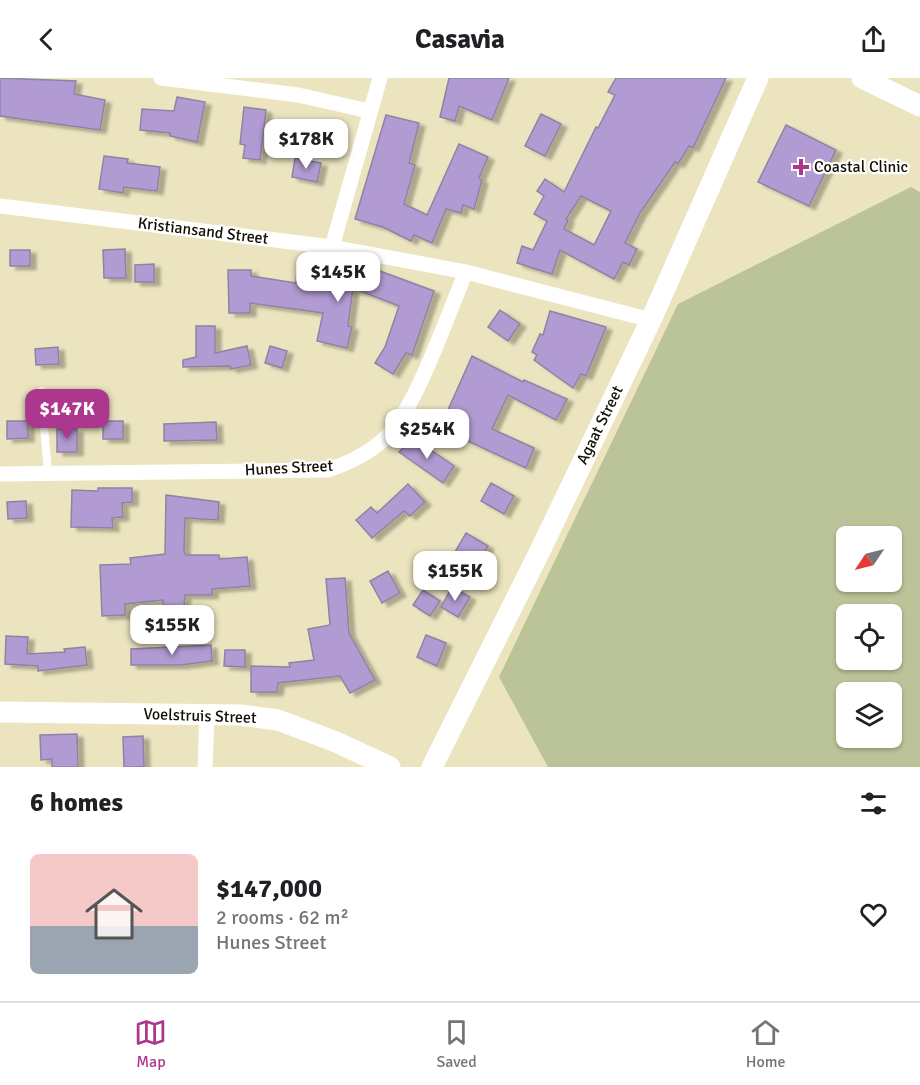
<!DOCTYPE html>
<html lang="en">
<head>
<meta charset="utf-8">
<style>
  body { margin:0; font-family:Signika,sans-serif; background:#f2f2f2; color:#202124; height:100vh; display:flex; flex-direction:column; font-size:22px; white-space:nowrap }
  * { box-sizing:border-box; margin:0 }
  p { font-size:20px; color:#757577 }
  .icon { flex:none; width:33px; height:33px; fill:none; stroke:currentColor; stroke-width:2; stroke-linecap:round; stroke-linejoin:round }
  .map { position:relative; height:689px; overflow:hidden }
  .drawer { display:flex; flex-direction:column; background:#fff; flex:1 }
  .drawer>* { flex:none }
  .needle { width:39px; rotate:235deg }
  .tools { position:absolute; left:836px; top:448px; display:grid; gap:12px }
  .tools a { display:grid; place-items:center; width:66px; height:66px; border-radius:9px; background:#fff; box-shadow:0 2px 4px #0004; font-size:30px }
  .price { position:absolute; translate:-50% -51px; padding:0 14px; border-radius:12px; background:#fff; color:#222; font-size:20px; line-height:39px; filter:drop-shadow(0 2px 3px #0008) }
  .price::after { content:''; position:absolute; left:50%; top:36px; width:18px; height:14px; margin-left:-9px; background:inherit; clip-path:polygon(0 0,100% 0,50% 100%) }
  .price.selected { background:#ad378f; color:#fff }
  ul { padding:0; list-style:none }
  li { display:flex; align-items:center; gap:18px; height:150px; padding:0 30px }
  li+li { border-top:2px solid #e0e0e0 }
  li span { display:grid; place-items:center; flex:none; width:168px; height:120px; border-radius:9px; color:#555 }
  li>.icon { margin-inline-start:auto }
  span .icon { width:72px; height:72px; fill:#fffc; stroke-width:1 }
  li b { font-size:26px }
  h2 { display:flex; justify-content:space-between; align-items:center; height:72px; padding:0 30px; font-size:26px }
  header { display:flex; justify-content:space-between; align-items:center; height:78px; padding:0 30px; background:#fff; font-size:27px; font-weight:700 }
  .dock { display:flex; justify-content:space-around; align-items:center; height:84px; border-top:2px solid #e0e0e0; background:#fff; font-size:16px; color:#757577 }
  .dock a { display:grid; justify-items:center; gap:3px }
  .dock .selected { color:#ad378f }
  .map>svg:first-child { display:block }
</style>
</head>
<body>
<header><svg class="icon" aria-label="back" viewBox="0 0 24 24"><path d="M15 5l-7 7 7 7"/></svg>Casavia<svg class="icon" aria-label="share" viewBox="0 0 24 24"><path d="M12 15V3M7 8l5-5 5 5M5 13v7h14v-7"/></svg></header>
<div class="map">
<svg width="920" height="689" viewBox="0 0 920 689">
  <defs>
    <filter id="shadow"><feDropShadow dx="6" dy="3.5" stdDeviation="1.5" flood-color="#0004"/></filter>
  </defs>
  <rect width="100%" height="100%" fill="#ece4bf"/>
  <path fill="#bbc399" fill-rule="evenodd" d="M911 109 920 114V689H548L499 599 678 226ZM846 459H891V504H846ZM846 537H891V582H846ZM846 615H891V660H846Z"/>
  <g fill="#b19bd2" stroke="#8f83a4" stroke-width="1.5" fill-rule="evenodd" filter="url(#shadow)">
    <path d="M0 0 76 3 74 16 105 22 100 52 0 38Z"/>
    <path d="M449 0H509L492 42 459 28 455 43 440 39Z"/>
    <path d="M616 0H726L693 70 689 68 678 86 675 84 640 135 625 165 637 171 629 187 623 184 614 201 560 172 552 196 517 185 522 168 533 172 547 143 534 136 544 118 537 113 545 101 564 114 596 49 598 50 615 17 608 14ZM581 118 611 133 594 167 564 151 568 142 566 141Z"/>
    <path d="M177 19 205 24 197 64 170 58V55L140 52 142 31 174 33Z"/>
    <path d="M244 29 266 32 260 82 243 80 245 67 240 66Z"/>
    <path d="M541 36 561 46 545 78 525 68Z"/>
    <path d="M386 37 419 45 409 85 415 87 404 126 427 137 459 66 488 79 479 100 482 102 474 131 463 127 461 135 446 131 432 165 414 157 411 163 383 149 355 141Z"/>
    <path d="M786 47 836 72 809 128 758 104Z"/>
    <path d="M104 78 128 81 127 85 160 89 157 113 124 109 123 115 99 111Z"/>
    <path d="M295 80 321 85 317 104 292 99Z"/>
    <path d="M125 171 126 200H104L103 172Z"/>
    <rect x="10" y="172" width="20" height="16"/>
    <path d="M298 184 366 197 369 189 434 213 412 277 406 275 393 296 375 285 385 269 399 228 353 210 348 248 352 249 347 270 317 263 323 235 250 225V235H229L228 192H251V198L296 205Z"/>
    <path d="M154 186V204H135V187Z"/>
    <path d="M500 232 520 246 508 263 488 249Z"/>
    <path d="M550 233 606 249 586 298 581 296 573 310 534 282 537 277 532 274 540 256 543 257Z"/>
    <path d="M196 248H215V275L247 268 251 287 231 291 230 288 183 289V282L196 279Z"/>
    <path d="M270 268 287 273 282 290 265 285Z"/>
    <path d="M58 269 59 286 36 287 35 271Z"/>
    <path d="M472 278 523 304 524 302 567 321 556 342 508 317 492 351 534 370 526 390 440 350Z"/>
    <path d="M7 343H28V360L7 361Z"/>
    <rect x="103" y="343" width="20" height="18"/>
    <path d="M216 344 217 362 164 363V346Z"/>
    <rect x="57" y="351" width="20" height="23"/>
    <path d="M414 360 428 373 429 371 454 388 443 405 399 374Z"/>
    <path d="M491 405 514 418 504 436 481 423Z"/>
    <path d="M408 406 425 424 410 438 404 433 372 460 356 442 371 429 377 435Z"/>
    <path d="M98 410H132V424L122 425 123 439 112 440 113 450 71 449 72 412 98 413Z"/>
    <path d="M166 417 219 424 218 442 185 440 184 474 186 477H219V481L247 479 250 508 212 511V517H185L184 528 163 527V522L125 526V537L102 538 100 487 131 486 130 480 165 476Z"/>
    <path d="M26 423 27 440 8 441 7 424Z"/>
    <path d="M466 455 488 468 477 487 455 474Z"/>
    <path d="M388 493 400 515 382 525 370 503Z"/>
    <path d="M345 500 349 555 375 602 350 615 340 598 278 605 277 614H251V588L290 589 289 585 314 582 308 551 330 547 326 501Z"/>
    <path d="M452 509 470 519 458 539 441 529Z"/>
    <path d="M423 512 440 523 430 538 413 527Z"/>
    <path d="M426 557 446 565 437 588 417 579Z"/>
    <path d="M6 558 28 559 27 576 65 574 64 571 85 569 87 587 38 593V588L5 586Z"/>
    <path d="M211 567 212 583 181 587H131V571Z"/>
    <path d="M225 572H245V589L224 588Z"/>
    <path d="M77 656 78 689H52V681L41 682 40 657Z"/>
    <path d="M143 658 144 689H124L123 659Z"/>
  </g>
  <g fill="none" stroke-linecap="round" stroke-linejoin="round">
    <path stroke="#fff" stroke-width="8" d="M41 313 48 395"/>
    <g stroke="#fff" stroke-width="15">
      <path d="M161 0 298 17 369 33"/>
      <path d="M0 128 332 169 466 194 651 242"/>
      <path d="M332 169 380 0"/>
      <path d="M0 396 328 392C352 384 374 373 391 354 421 317 446 240 466 194"/>
      <path d="M205 689 207 637"/>
    </g>
    <g stroke="#fff" stroke-width="21">
      <path d="M862 0 920 28"/>
      <path d="M0 634 240 637 278 642 336 664 390 689"/>
      <path d="M432 689 537 479 651 242 758 0"/>
    </g>
  </g>
  <path fill="#ad378f" stroke="#fff" stroke-width="2" d="M798 80h6v6h6v6h-6v6h-6v-6h-6v-6h6z"/>
  <g text-anchor="middle" dominant-baseline="central" stroke-width="4.5" stroke-linejoin="round" paint-order="stroke">
    <g font-size="16" fill="#120f04" stroke="#fff" text-anchor="start">
      <text x="814" y="89">Coastal Clinic</text>
    </g>
    <g font-size="16" fill="#120f04" stroke="#fff">
      <text transform="translate(203 153) rotate(7)">Kristiansand Street</text>
      <text transform="translate(600 347) rotate(-64)">Agaat Street</text>
      <text transform="translate(289 390) rotate(-3)">Hunes Street</text>
      <text transform="translate(200 638) rotate(2)">Voelstruis Street</text>
    </g>
  </g>
</svg>
<div class="tools">
<a><svg class="needle" viewBox="-14 -14 28 28"><path d="M0-13l5 13h-10z" fill="#e53935"/><path d="M0 13l5-13h-10z" fill="#757577"/></svg></a>
<a><svg class="icon" aria-label="locate" viewBox="0 0 24 24"><circle cx="12" cy="12" r="6"/><path d="M12 2v4M12 18v4M2 12h4M18 12h4"/></svg></a>
<a><svg class="icon" aria-label="layers" viewBox="0 0 24 24"><path d="M12 4l9 5-9 5-9-5zM3 14l9 5 9-5"/></svg></a>
</div>
<b class="price" style="left:306px;top:92px">$178K</b>
<b class="price" style="left:338px;top:225px">$145K</b>
<b class="price selected" style="left:67px;top:362px">$147K</b>
<b class="price" style="left:427px;top:382px">$254K</b>
<b class="price" style="left:455px;top:524px">$155K</b>
<b class="price" style="left:172px;top:578px">$155K</b>
</div>
<section class="drawer">
<h2>6 homes<svg class="icon" aria-label="filters" viewBox="0 0 24 24"><path d="M4 7h16M4 17h16"/><circle cx="9" cy="7" r="2"/><circle cx="15" cy="17" r="2"/></svg></h2>
<ul>
<li><span style="background:linear-gradient(#f6c9c9 60%,#9aa5b1 0)"><svg class="icon" aria-label="home" viewBox="0 0 24 24"><path d="M3 11l9-7 9 7M6 9v11h12V9"/></svg></span><div><b>$147,000</b><p>2 rooms · 62 m²</p><p>Hunes Street</p></div><svg class="icon" aria-label="heart" viewBox="0 0 24 24"><path d="M12 20l-8-8c-3-5 5-10 8-4 3-6 11-1 8 4z"/></svg></li>
</ul>
</section>
<nav class="dock">
<a class="selected"><svg class="icon" aria-label="map" viewBox="0 0 24 24"><path d="M3 6l6-2 6 2 6-2v14l-6 2-6-2-6 2zM9 4v14M15 6v14"/></svg>Map</a>
<a><svg class="icon" aria-label="saved" viewBox="0 0 24 24"><path d="M7 4h10v16l-5-4-5 4z"/></svg>Saved</a>
<a><svg class="icon" aria-label="home" viewBox="0 0 24 24"><path d="M3 11l9-7 9 7M6 9v11h12V9"/></svg>Home</a>
</nav>
</body>
</html>
